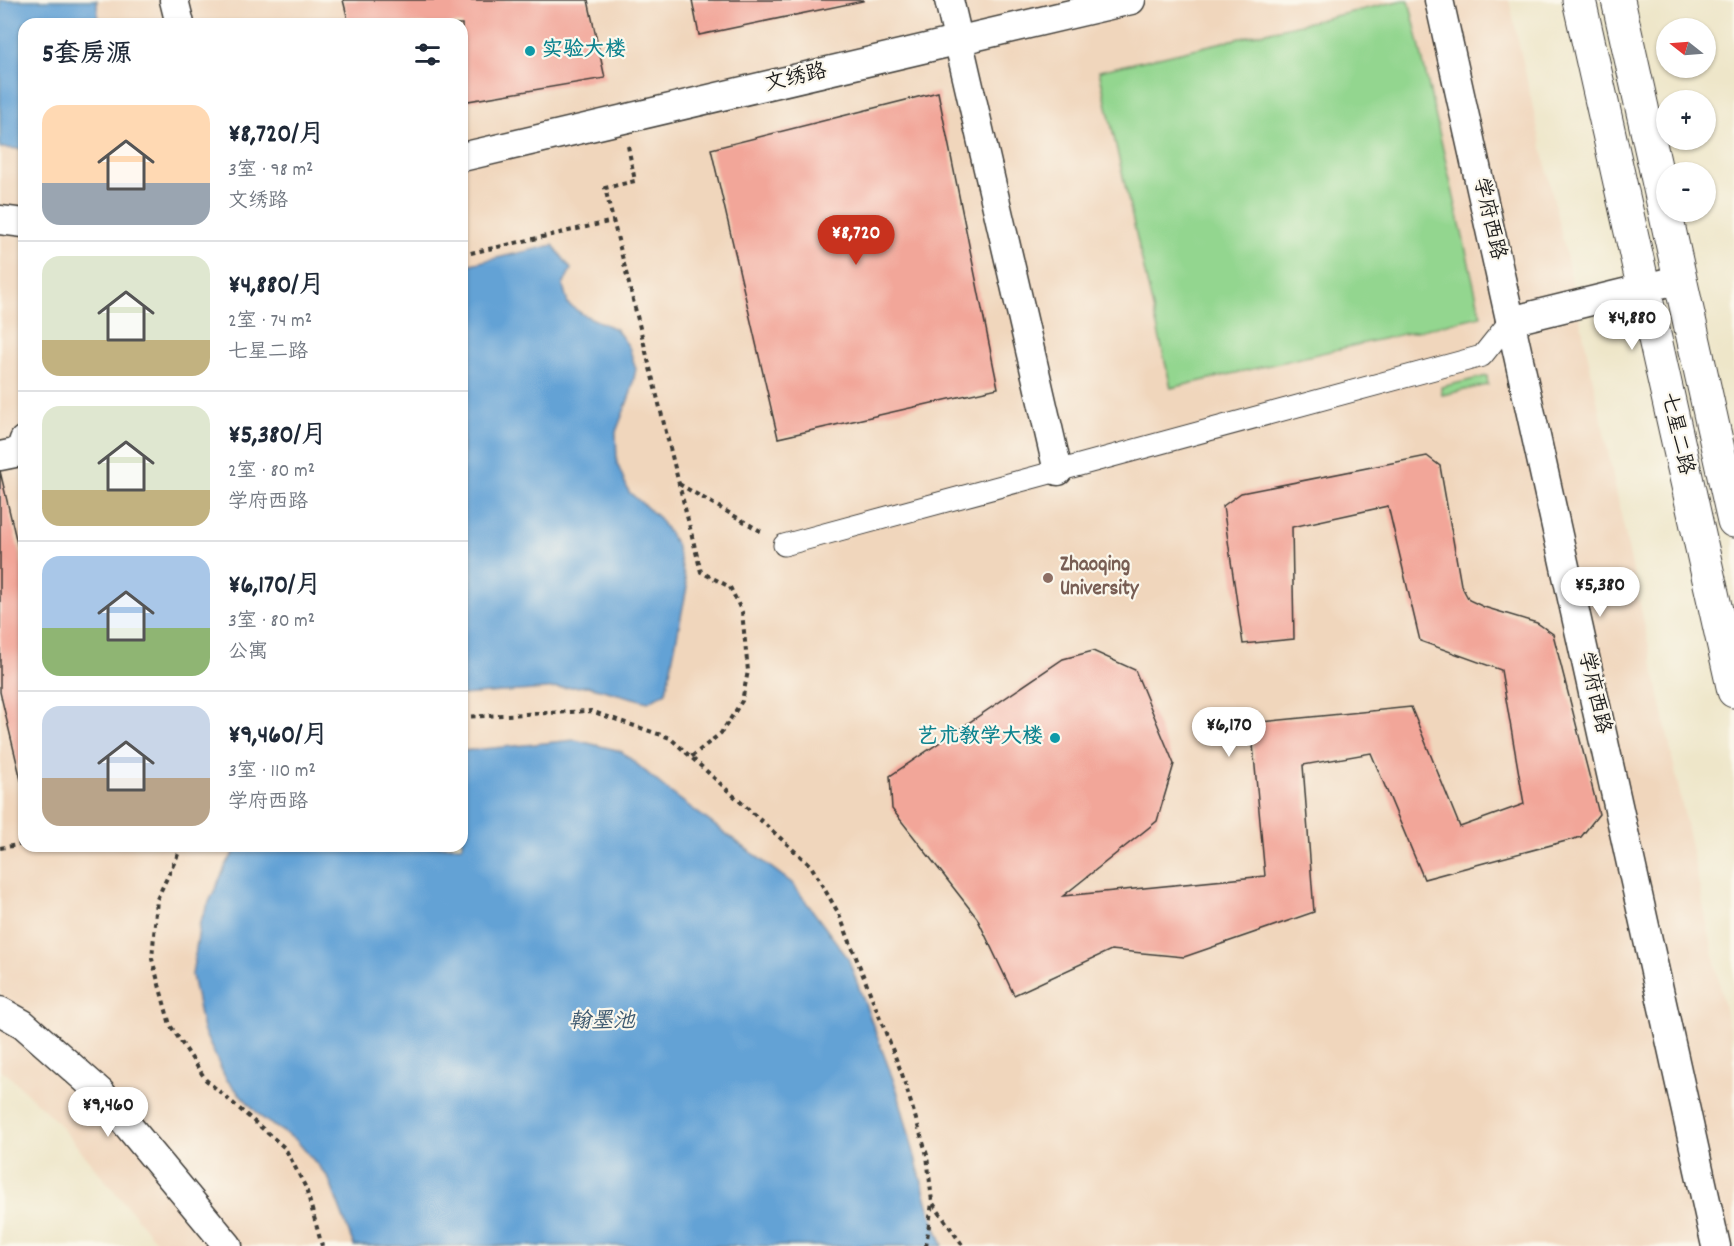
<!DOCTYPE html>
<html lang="zh">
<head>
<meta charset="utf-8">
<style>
  body { margin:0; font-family:Dekko,"LXGW WenKai TC",sans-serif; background:#f6f6f7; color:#1f2937; height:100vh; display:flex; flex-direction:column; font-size:22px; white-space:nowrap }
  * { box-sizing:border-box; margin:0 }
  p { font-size:20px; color:#747a83 }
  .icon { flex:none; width:33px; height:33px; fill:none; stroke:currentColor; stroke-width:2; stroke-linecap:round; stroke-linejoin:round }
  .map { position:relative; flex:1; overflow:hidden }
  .details { position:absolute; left:18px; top:18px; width:450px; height:834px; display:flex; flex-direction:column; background:#fff; border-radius:18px; box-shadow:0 2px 4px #0004 }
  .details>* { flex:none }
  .needle { width:39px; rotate:287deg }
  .tools { position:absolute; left:1656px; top:18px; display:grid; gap:12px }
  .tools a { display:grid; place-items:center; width:60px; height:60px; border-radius:50%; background:#fff; box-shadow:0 2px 4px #0004; font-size:30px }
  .price { position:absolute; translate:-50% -51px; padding:0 14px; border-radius:21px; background:#fff; color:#222; font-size:20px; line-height:39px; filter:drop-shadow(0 2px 3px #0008) }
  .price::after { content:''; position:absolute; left:50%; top:36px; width:18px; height:14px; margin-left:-9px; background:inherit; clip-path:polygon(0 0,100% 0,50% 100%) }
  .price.on { background:#c8321e; color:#fff }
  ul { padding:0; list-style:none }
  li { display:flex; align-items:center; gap:18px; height:150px; padding:0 24px }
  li+li { border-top:2px solid #e0e1e3 }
  li span { display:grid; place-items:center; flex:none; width:168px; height:120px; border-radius:18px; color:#555 }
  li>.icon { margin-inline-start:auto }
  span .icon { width:72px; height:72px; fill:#fffc; stroke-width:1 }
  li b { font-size:26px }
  h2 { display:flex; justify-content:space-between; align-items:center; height:72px; padding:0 24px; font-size:26px }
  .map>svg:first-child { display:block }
</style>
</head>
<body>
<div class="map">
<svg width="1734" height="1246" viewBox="0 0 1734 1246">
  <rect width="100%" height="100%" fill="#fbf7ec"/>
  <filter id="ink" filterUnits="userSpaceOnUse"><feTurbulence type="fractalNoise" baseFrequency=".0167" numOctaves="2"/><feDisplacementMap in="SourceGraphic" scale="12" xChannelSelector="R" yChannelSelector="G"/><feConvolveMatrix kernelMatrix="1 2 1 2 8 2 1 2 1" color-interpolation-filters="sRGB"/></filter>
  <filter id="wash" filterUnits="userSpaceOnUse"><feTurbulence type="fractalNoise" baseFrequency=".008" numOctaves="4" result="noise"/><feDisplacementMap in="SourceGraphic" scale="24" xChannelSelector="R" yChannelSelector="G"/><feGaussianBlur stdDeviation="1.35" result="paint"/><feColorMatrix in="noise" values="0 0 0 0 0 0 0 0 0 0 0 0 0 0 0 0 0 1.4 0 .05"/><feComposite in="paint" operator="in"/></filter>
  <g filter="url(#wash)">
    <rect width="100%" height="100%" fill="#eee6c9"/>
    <path fill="#f0d6bc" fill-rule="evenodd" d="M0 0H1509L1578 309 1734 1052V1246H160L57 1122 8 1075 0 1071ZM24 24H462V846H24Z"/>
    <g fill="#93d68f" stroke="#587956" stroke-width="1.5">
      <path d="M1403 0H1409L1481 316 1171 388 1099 71Z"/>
      <path d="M1487 376 1488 385 1442 395 1441 387Z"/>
    </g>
    <g fill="#63a2d5" stroke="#405f78" stroke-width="1.5">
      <path d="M0 0H97L98 24H24V149L0 148Z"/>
      <path d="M553 245 571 269 563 285 568 304 584 315 616 329 629 347 636 369 631 392 616 432 617 463 629 492 659 518 676 544 687 587 666 692 648 702 588 686 462 695V266Z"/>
      <path d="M575 740 621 751 670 792 792 883 848 958 897 1090 928 1205 943 1246H354L328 1177 296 1140 263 1119 226 1079 203 1030 192 975 200 922 227 863 239 846H462V751Z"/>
    </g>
    <g id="blocks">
      <g fill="#f2a699">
        <path d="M343 0H588L605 78 462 102V24H349Z"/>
        <path d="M692 0H863V1L699 35Z"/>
        <path d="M938 92 998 388 778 438 711 149Z"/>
        <path d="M1427 456 1440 466 1461 585 1469 600 1484 607 1537 623 1553 634 1599 814 1581 837 1424 879 1371 753 1303 765 1314 912 1184 957 1111 950 1014 995 977 918 892 809 890 776 1063 659 1093 651 1135 670 1174 764 1157 821 1063 896 1265 876 1251 723 1411 707 1460 827 1524 804 1501 670 1420 641 1388 506 1292 527 1294 639 1243 644 1223 506 1241 493Z"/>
        <path d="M0 471 24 573V778L21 780 0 692Z"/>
      </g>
    </g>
  </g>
  <g filter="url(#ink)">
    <use href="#blocks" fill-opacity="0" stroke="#3c3a36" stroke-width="1.5"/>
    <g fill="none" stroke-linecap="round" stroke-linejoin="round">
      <defs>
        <path id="pedestrian" d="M784 545 1482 356 1510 321"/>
        <g id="minor">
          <path d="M174 0 180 24"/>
          <path d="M949 0 1058 471"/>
          <path d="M1439 0 1716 1246"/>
          <path d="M462 157 1131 0"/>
          <path d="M0 220 24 223"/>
          <path d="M1510 321 1681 279"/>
          <path d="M0 456 20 452 24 440"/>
          <path d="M0 1011 23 1024 100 1092 228 1246"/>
        </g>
        <g id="tertiary">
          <path d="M1579 0 1734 691"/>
          <path d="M1618 0 1734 521"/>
        </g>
      </defs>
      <use href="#pedestrian" stroke="#3c3a36" stroke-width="23"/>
      <use href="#minor" stroke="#3c3a36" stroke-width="31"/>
      <use href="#tertiary" stroke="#3c3a36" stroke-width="35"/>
      <g stroke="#3c3a36" stroke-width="4" stroke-dasharray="4.5 4.5" stroke-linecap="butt">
        <path d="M628 146 635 181 605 188 701 572 730 587 742 612 748 671 742 701 721 733 691 757"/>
        <path d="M462 255 613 221"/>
        <path d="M679 484 764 533"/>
        <path d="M462 717 591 711 670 738 811 866 839 914 902 1074 927 1155 932 1202 963 1246"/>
        <path d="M182 846 157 899 152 959 170 1025 206 1080 285 1148 306 1188 322 1246"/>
        <path d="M0 848 24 844"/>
        <path d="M926 1246 932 1203"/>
      </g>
      <use href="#pedestrian" stroke="#fff" stroke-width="21"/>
      <use href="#minor" stroke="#fff" stroke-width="28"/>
      <use href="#tertiary" stroke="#fff" stroke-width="33"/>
    </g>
  </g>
  <g fill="#0f9aa8" stroke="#fbf7ec" stroke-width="2">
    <circle cx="530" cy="51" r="6"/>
    <circle cx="1055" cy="738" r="6"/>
  </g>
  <circle fill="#8d6e63" stroke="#fbf7ec" stroke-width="2" cx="1048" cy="578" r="6"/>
  <g text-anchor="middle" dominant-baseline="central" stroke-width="4.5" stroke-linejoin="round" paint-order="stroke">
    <g font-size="21" font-weight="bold" fill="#0d838f" stroke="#fbf7ec" text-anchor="start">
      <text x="542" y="51">实验大楼</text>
      <text x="1043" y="738" text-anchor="end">艺术教学大楼</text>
    </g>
    <g font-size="21" fill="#1c1c1c" stroke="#fbf7ec">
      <text transform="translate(796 79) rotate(-13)">文绣路</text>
      <text transform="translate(1488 219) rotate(77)">学府西路</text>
      <text transform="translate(1676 434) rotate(77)">七星二路</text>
      <text transform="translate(1593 693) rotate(77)">学府西路</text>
    </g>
    <g font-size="21" font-weight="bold" fill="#785e54" stroke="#fbf7ec" text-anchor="start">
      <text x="1060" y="566">Zhaoqing<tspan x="1060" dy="24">University</tspan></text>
    </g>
    <g font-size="22" font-style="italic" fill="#3c586f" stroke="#fbf7ec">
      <text x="602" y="1022">翰墨池</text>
    </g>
  </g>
</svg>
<div class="tools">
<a><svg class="needle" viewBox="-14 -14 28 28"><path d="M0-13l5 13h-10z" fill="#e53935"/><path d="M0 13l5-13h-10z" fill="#747a83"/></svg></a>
<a>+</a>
<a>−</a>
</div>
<b class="price on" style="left:856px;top:266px">¥8,720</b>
<b class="price" style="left:1632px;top:351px">¥4,880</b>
<b class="price" style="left:1600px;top:618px">¥5,380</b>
<b class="price" style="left:1229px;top:758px">¥6,170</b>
<b class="price" style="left:108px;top:1138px">¥9,460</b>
<section class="details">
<h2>5套房源<svg class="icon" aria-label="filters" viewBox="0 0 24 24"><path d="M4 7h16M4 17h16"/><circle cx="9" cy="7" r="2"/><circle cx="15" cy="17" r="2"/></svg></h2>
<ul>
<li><span style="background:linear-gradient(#ffd9b3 65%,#9aa5b1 0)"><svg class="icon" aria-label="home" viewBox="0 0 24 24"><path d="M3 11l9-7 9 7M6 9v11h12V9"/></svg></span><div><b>¥8,720/月</b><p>3室 · 98 m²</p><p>文绣路</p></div></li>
<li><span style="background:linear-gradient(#dfe7d0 70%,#c2b280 0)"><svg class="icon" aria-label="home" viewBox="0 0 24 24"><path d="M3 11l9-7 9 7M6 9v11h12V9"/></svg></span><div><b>¥4,880/月</b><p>2室 · 74 m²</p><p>七星二路</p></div></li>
<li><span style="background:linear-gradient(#dfe7d0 70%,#c2b280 0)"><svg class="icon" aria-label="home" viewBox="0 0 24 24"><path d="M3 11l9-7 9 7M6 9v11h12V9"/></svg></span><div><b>¥5,380/月</b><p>2室 · 80 m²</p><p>学府西路</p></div></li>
<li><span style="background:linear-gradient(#a9c7e8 60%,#8fb573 0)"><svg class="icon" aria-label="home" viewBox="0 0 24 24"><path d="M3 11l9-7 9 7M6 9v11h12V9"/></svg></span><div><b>¥6,170/月</b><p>3室 · 80 m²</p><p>公寓</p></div></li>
<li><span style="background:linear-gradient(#c9d6e8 60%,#b9a48a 0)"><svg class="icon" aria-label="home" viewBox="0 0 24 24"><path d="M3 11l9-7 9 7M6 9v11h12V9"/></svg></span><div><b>¥9,460/月</b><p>3室 · 110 m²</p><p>学府西路</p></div></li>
</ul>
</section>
</div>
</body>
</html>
